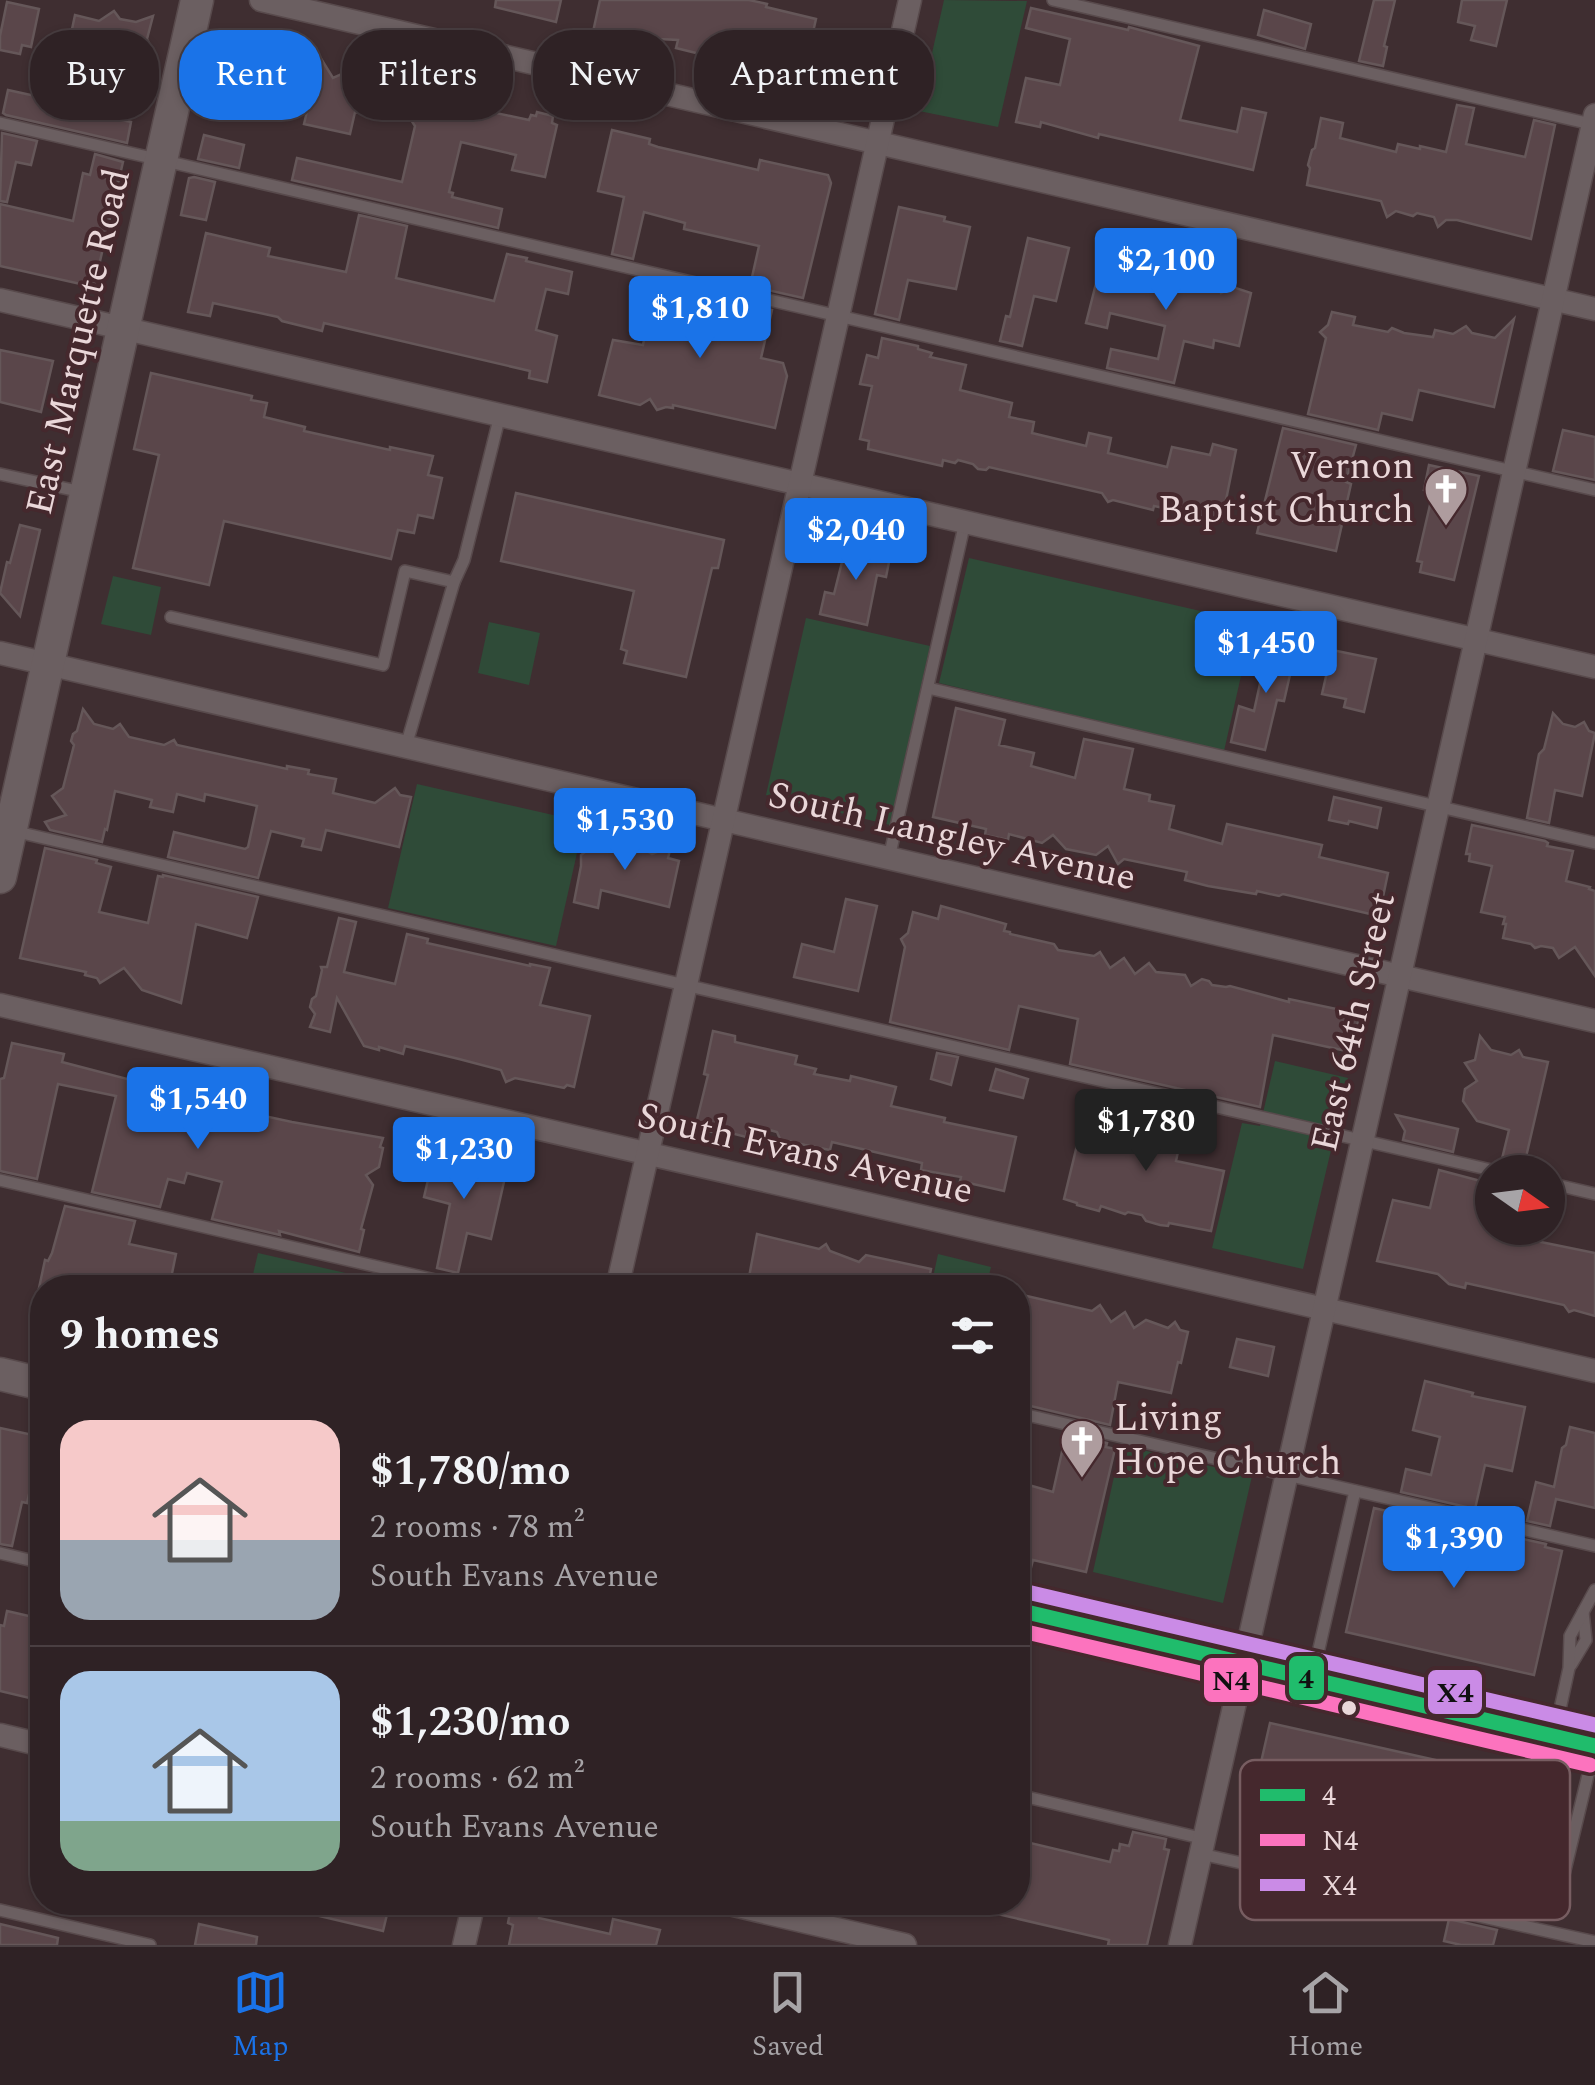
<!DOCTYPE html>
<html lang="en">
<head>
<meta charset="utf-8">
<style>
  body { margin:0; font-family:Spectral,serif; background:#372a2d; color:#f1f3f6; height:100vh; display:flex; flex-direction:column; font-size:38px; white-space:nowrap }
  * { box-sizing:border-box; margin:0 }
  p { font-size:32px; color:#a7a4a7 }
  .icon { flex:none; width:55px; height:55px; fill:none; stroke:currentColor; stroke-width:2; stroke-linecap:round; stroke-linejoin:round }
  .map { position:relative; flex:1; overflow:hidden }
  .drawer { position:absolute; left:30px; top:1275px; width:1000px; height:640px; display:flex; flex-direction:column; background:#2f2225; border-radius:40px; box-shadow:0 2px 8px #0004,0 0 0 2px #4a3f42 }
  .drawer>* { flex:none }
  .hud { position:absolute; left:30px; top:30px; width:1000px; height:90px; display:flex; gap:20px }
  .needle { width:65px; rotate:104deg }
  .fabs { position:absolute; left:1475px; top:1155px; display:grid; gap:20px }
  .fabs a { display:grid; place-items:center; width:90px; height:90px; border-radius:50%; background:#2f2225; box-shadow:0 2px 8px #0004,0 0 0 2px #4a3f42; font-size:50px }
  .price { position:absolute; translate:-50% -85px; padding:0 22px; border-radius:10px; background:#1a73e8; color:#fff; font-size:32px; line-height:65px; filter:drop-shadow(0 2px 5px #0008) }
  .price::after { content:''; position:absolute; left:50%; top:60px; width:30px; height:22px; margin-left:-15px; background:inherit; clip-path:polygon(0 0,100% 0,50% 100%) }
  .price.on { background:#222; color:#fff }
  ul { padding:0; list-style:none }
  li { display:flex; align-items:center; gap:30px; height:250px; padding:0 30px }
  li+li { border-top:2px solid #4a3f42 }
  li span { display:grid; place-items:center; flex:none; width:280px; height:200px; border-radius:30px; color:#555 }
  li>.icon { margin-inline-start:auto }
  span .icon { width:120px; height:120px; fill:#fffc; stroke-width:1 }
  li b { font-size:42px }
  h2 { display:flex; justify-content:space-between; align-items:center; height:120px; padding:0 30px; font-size:42px }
  .tag { padding:0 35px; border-radius:40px; background:#2f2225; box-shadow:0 2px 8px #0004,0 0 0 2px #4a3f42; font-size:35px; line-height:90px }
  .tag.on { background:#1a73e8; color:#fff }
  .tabs { display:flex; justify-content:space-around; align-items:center; height:140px; border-top:2px solid #4a3f42; background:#2f2225; font-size:28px; color:#a7a4a7 }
  .tabs a { display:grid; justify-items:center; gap:5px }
  .tabs .on { color:#1a73e8 }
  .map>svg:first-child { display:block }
</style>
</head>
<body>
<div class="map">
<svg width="1595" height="1945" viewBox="0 0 1595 1945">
  <rect width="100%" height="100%" fill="#3f2e31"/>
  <g fill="#2f4b38">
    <path d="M944 0 1027 1 998 127 919 111Z"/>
    <path d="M969 558 1253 623 1224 751 939 683Z"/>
    <path d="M113 576 161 587 151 635 101 624Z"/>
    <path d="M806 618 930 646 890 825 766 795Z"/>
    <path d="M489 622 540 633 529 685 478 673Z"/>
    <path d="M417 784 584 822 556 946 388 908Z"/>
    <path d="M1275 1061 1348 1078 1303 1269 1212 1248 1242 1123 1260 1126Z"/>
    <path d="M258 1253 407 1287H250Z"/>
    <path d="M938 1254 991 1267 986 1287H931Z"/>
    <path d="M1121 1445 1252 1476 1223 1603 1093 1572Z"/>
  </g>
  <g fill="#5a464a" stroke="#655759" stroke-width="2.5">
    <path d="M496 0H561L556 22 495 7Z"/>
    <path d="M600 0H749L767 4 766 7 816 19 801 85 789 72 768 67 765 70 721 55 716 58 676 48 678 40 659 39 625 31 623 39 593 32Z"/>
    <path d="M1374 0H1395L1384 46 1387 47 1383 66 1359 61Z"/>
    <path d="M1462 0H1507L1496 46 1471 40 1475 26 1458 22Z"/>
    <path d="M7 2 39 9 31 47 22 45 20 54 0 50V36Z"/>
    <path d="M1031 8 1124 29 1128 30 1129 27 1199 46 1180 120 1237 132 1242 108 1266 113 1253 170 1099 134 1098 138 1041 122 1040 127 1016 122 1026 78 1060 85 1070 39 1026 28Z"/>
    <path d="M1264 10 1311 24 1305 49 1258 35Z"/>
    <path d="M114 11 120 19 136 22 153 16 147 39 150 45 148 51 144 55 137 83 64 67 75 15 99 21Z"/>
    <path d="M231 39 266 47 252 112 211 103 224 44 230 45Z"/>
    <path d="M320 57 333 78 346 72 377 84V86L388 88 381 118 355 112 350 134 304 124 311 95 309 91Z"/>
    <path d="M391 89 428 97 435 91 444 104 453 100 463 106 529 120 531 115 536 116 537 112 553 116 552 123 557 125 545 177 512 170 516 155 461 142 449 192 453 193 452 197 502 209 498 228 292 180 297 158 402 182 415 126Z"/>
    <path d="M8 90 58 101 57 105 131 122 127 143 6 115 3 113Z"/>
    <path d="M1457 105 1474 108 1466 144 1525 157 1534 120 1555 125 1531 239 1457 220H1446L1438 227 1434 217 1417 213 1413 216 1396 211 1387 217 1381 201 1307 185 1310 168 1308 165 1312 150 1315 148 1321 118 1343 123 1340 138 1396 152 1398 144 1420 149V146L1446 152Z"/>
    <path d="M612 130 650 139 649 144 658 147 758 170 760 160 828 175 831 183 803 298 750 286 759 246 684 229 685 223 644 212 633 259 612 254 624 197 598 191Z"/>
    <path d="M2 133 37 141 31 165 16 162 7 202 0 201Z"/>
    <path d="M204 135 244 145 239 168 198 159Z"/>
    <path d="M95 154 123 162 94 287 0 266V204L73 221 83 173 90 175Z"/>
    <path d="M194 177 215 182 206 220 181 215 189 178Z"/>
    <path d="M899 207 945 217 944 221 970 227 956 289 908 280 899 320 875 314Z"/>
    <path d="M359 215 407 226 396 278 494 301 507 254 527 258 526 261 572 272 568 294 546 289 536 330 557 336 547 382 529 378 530 371 324 323 322 331 282 321 278 317 213 303 210 316 188 312 206 233 270 248 268 256 346 272Z"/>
    <path d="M1028 238 1069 248 1056 301 1034 296 1022 346 1000 341 1006 316 1010 317Z"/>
    <path d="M1103 256 1151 265 1149 272 1181 280 1186 276 1215 283 1221 293 1233 287 1251 293 1239 346 1214 340 1213 348 1184 341 1174 383 1107 368 1111 349 1158 359 1165 326 1110 313 1107 328 1086 323Z"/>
    <path d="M655 286 745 309 746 304 772 310 761 358 783 363 787 376 775 428 673 405V408L666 407 657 410 650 399 640 405 599 395 613 340 643 345Z"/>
    <path d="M1332 312 1355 317 1353 325 1388 332 1392 328 1404 333 1433 337 1435 330 1453 334 1466 326 1472 333 1495 338 1514 319 1494 407 1419 390 1412 420 1382 413 1378 430 1308 414 1326 338 1320 332 1328 325Z"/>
    <path d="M882 338 918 346V349L932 353 930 357 966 365 960 390 1012 403 1009 417 1034 422 1032 433 1086 446 1089 433 1111 438 1108 453 1167 467 1172 447 1210 455 1213 444 1236 450 1222 520 1154 506 1153 510 1113 500 1108 502 1102 493 989 467 986 470 978 469 973 464 958 460 955 463 943 460 942 466 868 449 869 441 860 439 872 386 860 384 867 355 878 358Z"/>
    <path d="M0 350 53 361 41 412 0 402Z"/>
    <path d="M151 373 252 396 251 400 267 403 264 417 305 427 304 431 390 450V447L433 456 428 475 442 478 433 518 418 515 414 533 398 530 391 559 224 521 209 585 133 568 159 455 134 449Z"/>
    <path d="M1283 428 1356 445 1346 482 1351 484 1336 551 1257 533Z"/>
    <path d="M1563 430 1595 437V480L1553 471Z"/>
    <path d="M1429 465 1479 476 1454 580 1420 572 1422 562 1417 561 1433 492 1424 490Z"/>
    <path d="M516 493 724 540 718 568H712L686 677 624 663 627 651 621 649 634 591 501 561Z"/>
    <path d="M20 525 40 530 20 616 0 593 7 562 10 563Z"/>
    <path d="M848 538 881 546 879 555 890 557 886 577 877 575 867 625 820 614 825 592 834 594Z"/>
    <path d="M1270 638 1297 644 1284 701 1277 700 1265 750 1231 742 1239 706 1254 711Z"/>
    <path d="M1332 650 1376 659 1364 712 1344 707 1346 699 1322 694Z"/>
    <path d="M956 708 1005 720 999 745 1034 753 1031 766 1075 778 1084 739 1133 749 1124 789 1150 795 1149 801 1174 806 1169 829 1222 844 1227 824 1322 845 1319 857 1388 873 1379 916 1283 894 1279 896 1257 891 1256 894 1208 886 1185 880 1187 872 1124 859 1118 864 1108 846 1096 855 1066 849 1053 835 1042 843 1009 834 1008 840 985 835 986 829 933 817Z"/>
    <path d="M83 709 94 724 113 729 120 724 129 737 164 745 174 740 177 745 287 769V766L309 770 308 774 336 779 333 793 375 803 395 788 400 795 411 797 399 847 326 830 321 850 302 846 304 839 271 831 258 878 168 857 174 832 245 849 248 847 257 806 205 794 204 801 177 794 173 812 150 807 152 800 115 791 107 830 105 829 102 842 50 830 45 822 66 815 52 796 63 788 74 745 71 741 73 734 77 731Z"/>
    <path d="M1553 713 1563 724 1575 727 1584 722 1589 731 1595 733 1582 796 1555 790 1549 823 1527 818 1539 754 1544 749Z"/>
    <path d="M1334 797 1381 808 1377 828 1349 821 1348 824 1329 820Z"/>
    <path d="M593 819 602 843 629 848 639 846 652 854 671 846 668 858 679 861 669 907 601 890 598 908 574 902 581 866V855L585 852Z"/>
    <path d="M1472 825 1545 841 1548 843 1547 846 1573 851 1566 881 1590 887 1589 889 1595 891V976L1575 947 1559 958 1553 948 1541 946 1535 948 1531 944 1503 938 1506 924H1503L1505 917 1481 912 1492 866 1469 861 1470 854H1466Z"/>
    <path d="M45 848 97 860 96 863 111 867 99 912 148 923 158 876 163 877V875L258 897 247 938 196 924 181 1003 142 990 124 968 100 983 97 978 85 975 86 972 20 958Z"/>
    <path d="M846 899 877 906 858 991 794 977 802 944 834 952Z"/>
    <path d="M941 906 1006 924 1004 931 1010 932V934L1054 944 1058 950 1094 956 1100 952 1110 968 1124 958 1135 974 1149 963 1156 972 1185 975 1191 986 1202 979 1209 981 1212 985 1226 987 1230 986 1289 1002V999L1360 1014 1351 1052 1273 1035 1260 1107 1070 1064 1078 1019 1019 1006 1009 1050 890 1022 905 947 901 939 908 933 913 912 938 919Z"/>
    <path d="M339 918 356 922 344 972 395 984 407 934 428 939 427 943 530 966V964L550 968 540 1005 590 1016 574 1087 567 1085 564 1088 515 1078 506 1082 501 1070 459 1059 405 1046 403 1054 379 1047V1050L364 1046 337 998 330 1032 310 1027 315 1014 310 1007 312 999 316 996 322 970 321 967H327Z"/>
    <path d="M713 1031 735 1036V1042L797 1056 795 1064 816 1069 814 1074 850 1081 851 1076 896 1087 891 1106 945 1118 944 1122 1016 1137 1004 1191 960 1181 961 1177 921 1170 922 1163 832 1142 830 1150 805 1145 780 1139 777 1132 748 1124 746 1137 731 1133 730 1136 695 1128 708 1075 704 1074Z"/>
    <path d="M1480 1036 1491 1050 1511 1055 1519 1050 1523 1057 1548 1062 1523 1170 1501 1163 1509 1130 1477 1121 1463 1101 1465 1089 1477 1081 1465 1063 1475 1060Z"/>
    <path d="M12 1043 64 1054 62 1062 139 1082 137 1088 292 1122 383 1138 380 1147 383 1148 379 1167 366 1175 373 1185 361 1229 364 1230 359 1252 279 1231 280 1235 212 1219 222 1182 187 1173 184 1183 168 1179 160 1207 92 1192 116 1096 58 1084 37 1179 0 1171V1079L4 1078Z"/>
    <path d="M937 1053 958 1057 951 1085 931 1079Z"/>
    <path d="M996 1069 1028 1079 1023 1098 990 1090Z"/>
    <path d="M1142 1099 1187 1110 1176 1161 1224 1171 1211 1231 1169 1223 1168 1226 1160 1225 1146 1221 1142 1215 1128 1212 1125 1214 1101 1206 1099 1211 1077 1205V1203L1064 1199 1079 1137 1131 1147Z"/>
    <path d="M1396 1115 1458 1129 1453 1152 1403 1140 1405 1131Z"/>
    <path d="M435 1150 458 1155 457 1158 496 1167 498 1171 506 1173 491 1239 467 1233 458 1273 437 1268 450 1204 424 1197Z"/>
    <path d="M1439 1170 1492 1184V1228H1540L1536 1241 1595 1253V1316L1574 1310 1569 1312 1564 1305 1466 1283 1465 1288 1449 1284 1438 1274 1377 1261 1393 1200 1430 1208Z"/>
    <path d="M65 1206 135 1221 129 1244 176 1254 169 1288H39L45 1260 48 1261 52 1253Z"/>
    <path d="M757 1234 819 1249 826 1244 830 1251 859 1262 866 1255 931 1269 927 1288H747Z"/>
    <path d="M1018 1294 1092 1311 1100 1305 1111 1322 1125 1312 1134 1328 1146 1320 1168 1328 1175 1322 1180 1330 1188 1332 1181 1363 1178 1362 1171 1393 1118 1382 1110 1425 1018 1403Z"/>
    <path d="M1237 1339 1274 1347 1268 1376 1230 1367Z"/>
    <path d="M1425 1381 1473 1393 1472 1396 1525 1407 1512 1471 1485 1465 1475 1509 1401 1492 1406 1469 1431 1475 1440 1437 1413 1430Z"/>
    <path d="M1570 1427 1595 1433V1508L1556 1499 1550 1526 1527 1521 1536 1482 1554 1487 1562 1448 1566 1445Z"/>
    <path d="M0 1428 42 1437 27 1503 22 1502 12 1546 0 1544Z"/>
    <path d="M1066 1434 1107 1443 1106 1447 1115 1449 1086 1572 1033 1560 1025 1591H1018V1482L1053 1492Z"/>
    <path d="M1374 1508 1395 1513 1396 1510 1470 1527 1469 1530 1522 1542 1523 1539 1546 1544 1545 1547 1562 1551 1534 1675 1346 1632Z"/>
    <path d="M7 1611 42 1619V1701L0 1691V1625L4 1626Z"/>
    <path d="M1270 1723 1498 1774 1489 1812 1531 1822 1511 1909 1502 1908 1501 1911 1241 1850Z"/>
    <path d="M1133 1832 1166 1839 1164 1849 1169 1850 1147 1945H1108L1109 1940 980 1910 981 1902H1018V1840L1110 1862 1113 1850 1119 1851 1120 1844 1129 1846Z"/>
    <path d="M295 1902H390L383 1931 294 1910Z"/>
    <path d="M512 1902H543L539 1918 610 1934 613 1919 660 1930 656 1945H509L513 1925 508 1923Z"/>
    <path d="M1449 1919 1497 1930 1493 1945H1461L1444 1941Z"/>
    <path d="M0 1924 58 1938 57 1945H0Z"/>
    <path d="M199 1924 257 1937 256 1945H195Z"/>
  </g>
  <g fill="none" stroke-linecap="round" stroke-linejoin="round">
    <defs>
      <g id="lane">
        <path d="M1053 0 1595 125"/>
        <path d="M0 123 1595 490"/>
        <path d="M0 474 82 492"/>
        <path d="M171 617 383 665 405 571 454 582 464 560 500 415"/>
        <path d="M928 688 1595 843"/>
        <path d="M406 746 454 582"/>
        <path d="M13 831 1500 1172"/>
        <path d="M889 858 965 522"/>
        <path d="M0 1180 470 1288"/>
        <path d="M1548 1183 1595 1194"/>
        <path d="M1018 1413 1595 1546"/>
        <path d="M0 1553 42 1563"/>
        <path d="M1571 1665 1586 1640 1583 1612"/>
        <path d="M1313 1675 1355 1491"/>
        <path d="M1555 1732 1569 1668 1570 1636 1595 1590"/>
        <path d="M1018 1795 1205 1839"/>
        <path d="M1201 1854 1595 1942"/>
        <path d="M1559 1895 1594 1750"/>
        <path d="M0 1910 150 1945"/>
      </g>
      <g id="street">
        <path d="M261 0 1595 309"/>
        <path d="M0 300 1595 667"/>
        <path d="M0 653 1595 1021"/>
        <path d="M0 1005 1595 1371"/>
        <path d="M617 1288 910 0"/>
        <path d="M0 1735 42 1745"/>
        <path d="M721 1902 905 1945"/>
        <path d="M464 1945 474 1902"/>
        <path d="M1180 1945 1595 115"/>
      </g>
      <g id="secondary">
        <path d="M0 877 197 0"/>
        <path d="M0 1374 42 1384"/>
        <path d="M1018 1610 1595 1746"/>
      </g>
    </defs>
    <use href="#lane" stroke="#584a4c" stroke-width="14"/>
    <use href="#street" stroke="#584a4c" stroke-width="25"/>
    <use href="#secondary" stroke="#584a4c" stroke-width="35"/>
    <use href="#lane" stroke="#6b5f61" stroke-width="11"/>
    <use href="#street" stroke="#6b5f61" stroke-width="22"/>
    <use href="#secondary" stroke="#6b5f61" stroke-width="32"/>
    <defs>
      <path id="bus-1" d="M1018 1610 1595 1746"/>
      <path id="bus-2" d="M1018 1630 1590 1765"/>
      <path id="bus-3" d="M1023 1591 1595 1725"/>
    </defs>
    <use href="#bus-1" stroke="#45282d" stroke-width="22"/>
    <use href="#bus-2" stroke="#45282d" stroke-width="22"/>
    <use href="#bus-3" stroke="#45282d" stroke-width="22"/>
    <use href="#bus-1" stroke="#20bc6c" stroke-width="15"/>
    <use href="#bus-2" stroke="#fc73be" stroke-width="15"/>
    <use href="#bus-3" stroke="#ca8be6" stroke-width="15"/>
  </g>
  <defs>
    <symbol id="church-pin" viewBox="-11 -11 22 30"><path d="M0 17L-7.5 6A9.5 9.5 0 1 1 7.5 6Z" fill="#ae9c9e" stroke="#45282d"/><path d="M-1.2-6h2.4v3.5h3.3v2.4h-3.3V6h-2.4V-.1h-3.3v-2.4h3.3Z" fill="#fff"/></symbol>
  </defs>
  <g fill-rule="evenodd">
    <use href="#church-pin" x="1421" y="464" width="50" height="68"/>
    <use href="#church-pin" x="1057" y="1416" width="50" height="68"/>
  </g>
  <circle fill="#ead7d9" stroke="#45282d" stroke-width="4" cx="1349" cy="1708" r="9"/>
  <g text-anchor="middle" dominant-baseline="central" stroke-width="8" stroke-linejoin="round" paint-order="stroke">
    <g font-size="38" fill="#ead7d9" stroke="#45282d">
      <text transform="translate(79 342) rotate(-77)">East Marquette Road</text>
      <text transform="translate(952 837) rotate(13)">South Langley Avenue</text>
      <text transform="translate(1354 1022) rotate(-77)">East 64th Street</text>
      <text transform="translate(805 1154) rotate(13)">South Evans Avenue</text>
    </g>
    <g font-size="38" fill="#ead7d9" stroke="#45282d" text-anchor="end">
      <text x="1414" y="467">Vernon<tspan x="1414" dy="44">Baptist Church</tspan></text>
      <text x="1114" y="1419" text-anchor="start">Living<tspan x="1114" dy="44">Hope Church</tspan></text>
    </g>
  </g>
  <rect x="1240" y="1760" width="330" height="160" rx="15" fill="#45282d" stroke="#775d61" stroke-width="2.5"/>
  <rect x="1260" y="1789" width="45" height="12" fill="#20bc6c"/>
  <rect x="1260" y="1834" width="45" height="12" fill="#fc73be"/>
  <rect x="1260" y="1879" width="45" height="12" fill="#ca8be6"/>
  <g font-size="28" fill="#ead7d9">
    <text x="1322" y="1805">4</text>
    <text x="1322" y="1850">N4</text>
    <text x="1322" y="1895">X4</text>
  </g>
  <g stroke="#45282d" stroke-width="4">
    <rect x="1287" y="1654" width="39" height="48" rx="10" fill="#20bc6c"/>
    <rect x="1202" y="1656" width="58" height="48" rx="10" fill="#fc73be"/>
    <rect x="1426" y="1668" width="58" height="48" rx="10" fill="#ca8be6"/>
  </g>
  <g font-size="28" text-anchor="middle" font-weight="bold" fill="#111">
    <text x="1306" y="1688">4</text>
    <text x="1231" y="1690">N4</text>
    <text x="1455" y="1702">X4</text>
  </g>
</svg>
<div class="fabs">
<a><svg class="needle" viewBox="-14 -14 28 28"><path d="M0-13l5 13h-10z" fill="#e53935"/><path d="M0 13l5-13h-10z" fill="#a7a4a7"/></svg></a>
</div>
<b class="price" style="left:1166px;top:313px">$2,100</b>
<b class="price" style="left:700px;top:361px">$1,810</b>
<b class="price" style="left:856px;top:583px">$2,040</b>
<b class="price" style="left:1266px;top:696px">$1,450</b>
<b class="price" style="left:625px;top:873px">$1,530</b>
<b class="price" style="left:198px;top:1152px">$1,540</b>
<b class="price on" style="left:1146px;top:1174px">$1,780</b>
<b class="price" style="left:464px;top:1202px">$1,230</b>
<b class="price" style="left:1454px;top:1591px">$1,390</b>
<div class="hud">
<a class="tag">Buy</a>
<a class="tag on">Rent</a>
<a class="tag">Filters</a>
<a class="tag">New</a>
<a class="tag">Apartment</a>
</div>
<section class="drawer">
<h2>9 homes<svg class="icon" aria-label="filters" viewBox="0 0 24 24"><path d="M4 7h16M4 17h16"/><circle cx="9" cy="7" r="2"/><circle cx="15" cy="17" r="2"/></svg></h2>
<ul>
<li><span style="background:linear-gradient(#f6c9c9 60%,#9aa5b1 0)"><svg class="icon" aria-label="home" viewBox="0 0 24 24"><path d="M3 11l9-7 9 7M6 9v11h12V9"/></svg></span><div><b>$1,780/mo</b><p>2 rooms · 78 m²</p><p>South Evans Avenue</p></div></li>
<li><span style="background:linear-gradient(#a9c7e8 75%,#7fa58c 0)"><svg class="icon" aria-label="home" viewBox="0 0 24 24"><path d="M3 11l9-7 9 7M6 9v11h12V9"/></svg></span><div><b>$1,230/mo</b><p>2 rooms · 62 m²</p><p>South Evans Avenue</p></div></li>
</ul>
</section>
</div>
<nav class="tabs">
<a class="on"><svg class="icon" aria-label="map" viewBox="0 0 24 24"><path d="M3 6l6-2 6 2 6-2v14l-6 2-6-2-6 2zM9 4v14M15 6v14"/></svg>Map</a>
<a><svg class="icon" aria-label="saved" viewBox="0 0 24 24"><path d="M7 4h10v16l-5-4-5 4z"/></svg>Saved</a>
<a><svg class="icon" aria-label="home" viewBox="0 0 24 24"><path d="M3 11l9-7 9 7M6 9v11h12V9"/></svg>Home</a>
</nav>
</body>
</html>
